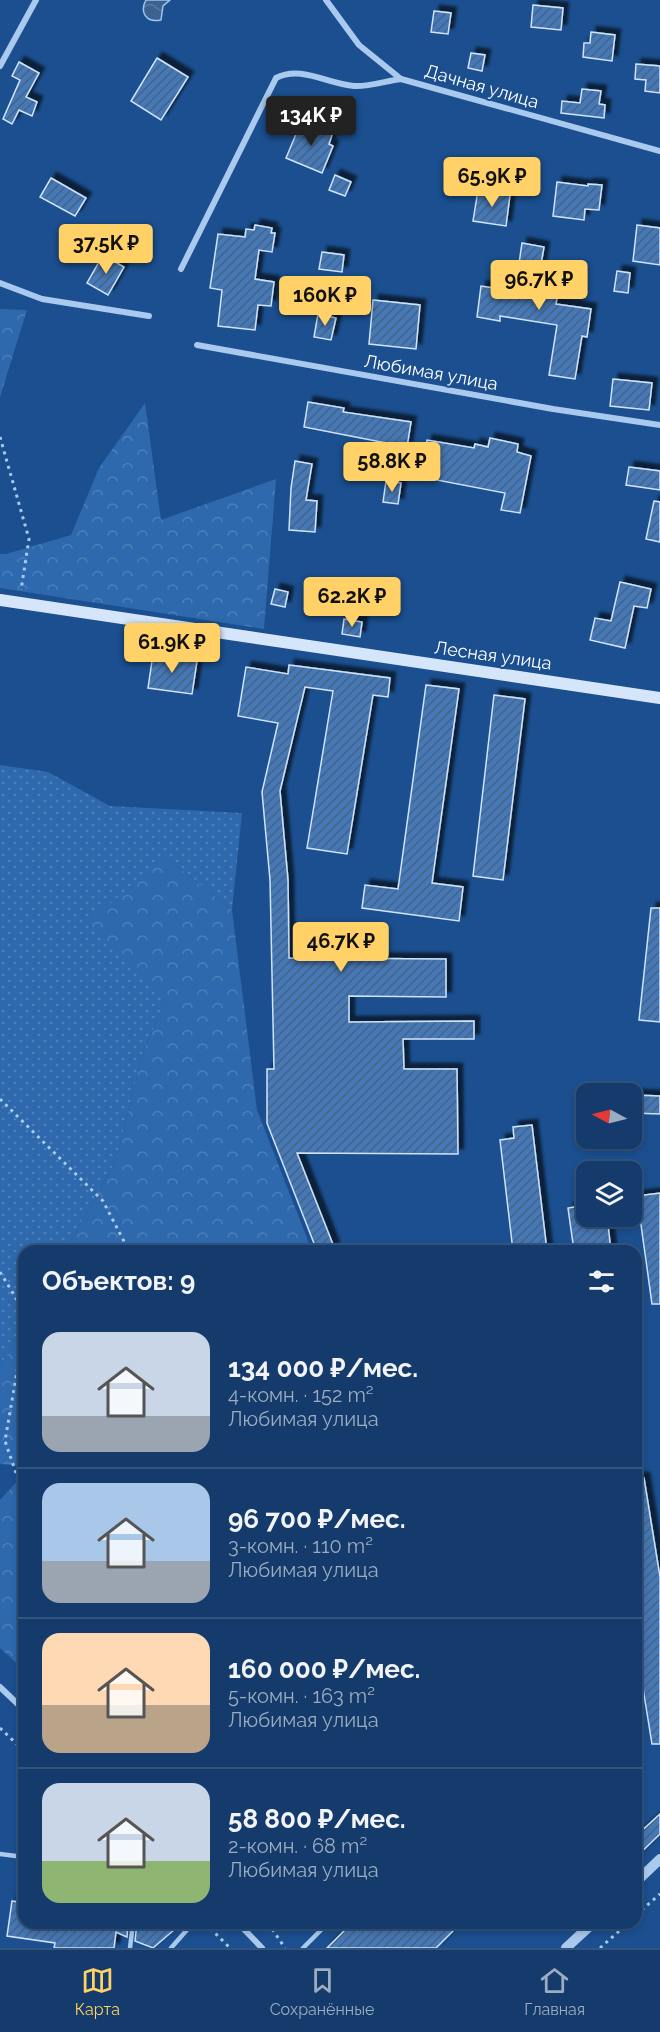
<!DOCTYPE html>
<html lang="ru">
<head>
<meta charset="utf-8">
<style>
  body { margin:0; font-family:Raleway,sans-serif; background:#214673; color:#f1f3f6; height:100vh; display:flex; flex-direction:column; font-size:22px; white-space:nowrap }
  * { box-sizing:border-box; margin:0 }
  p { font-size:20px; color:#9dadc1 }
  .icon { flex:none; width:33px; height:33px; fill:none; stroke:currentColor; stroke-width:2; stroke-linecap:round; stroke-linejoin:round }
  .map { position:relative; flex:1; overflow:hidden }
  .side { position:absolute; left:18px; top:1245px; width:624px; height:684px; display:flex; flex-direction:column; background:#143b6b; border-radius:18px; box-shadow:0 3px 9px #0003,0 0 0 2px #33557e }
  .side>* { flex:none }
  .needle { width:39px; rotate:277deg }
  .controls { position:absolute; left:576px; top:1083px; display:grid; gap:12px }
  .controls a { display:grid; place-items:center; width:66px; height:66px; border-radius:12px; background:#143b6b; box-shadow:0 3px 9px #0003,0 0 0 2px #33557e; font-size:30px }
  .price { position:absolute; translate:-50% -51px; padding:0 14px; border-radius:6px; background:#ffd166; color:#111; font-size:20px; line-height:39px; filter:drop-shadow(0 2px 3px #0008) }
  .price::after { content:''; position:absolute; left:50%; top:36px; width:18px; height:14px; margin-left:-9px; background:inherit; clip-path:polygon(0 0,100% 0,50% 100%) }
  .price.on { background:#222; color:#fff }
  ul { padding:0; list-style:none }
  li { display:flex; align-items:center; gap:18px; height:150px; padding:0 24px }
  li+li { border-top:2px solid #33557e }
  li span { display:grid; place-items:center; flex:none; width:168px; height:120px; border-radius:18px; color:#555 }
  li>.icon { margin-inline-start:auto }
  span .icon { width:72px; height:72px; fill:#fffc; stroke-width:1 }
  li b { font-size:26px }
  h2 { display:flex; justify-content:space-between; align-items:center; height:72px; padding:0 24px; font-size:26px }
  .menu { display:flex; justify-content:space-around; align-items:center; height:84px; border-top:2px solid #33557e; background:#143b6b; font-size:16px; color:#9dadc1 }
  .menu a { display:grid; justify-items:center; gap:3px }
  .menu .on { color:#ffd166 }
  .map>svg:first-child { display:block }
</style>
</head>
<body>
<div class="map">
<svg width="660" height="1948" viewBox="0 0 660 1948">
  <defs>
    <pattern id="grass-dots" width="8" height="8" patternUnits="userSpaceOnUse" patternTransform="scale(1.5)"><rect width="8" height="8" fill="#2e69ad"/><path d="M2 2h.1M6 6h.1" fill="none" stroke="#4d80b9" stroke-width="1.8" stroke-linecap="round"/></pattern>
    <pattern id="forest-crowns" width="20" height="18" patternUnits="userSpaceOnUse" patternTransform="scale(1.5)"><rect width="20" height="18" fill="#2e69ad"/><path d="M2 6a3 3 0 1 1 6 0M12 15a3 3 0 1 1 6 0" fill="none" stroke="#4d80b9"/></pattern>
    <pattern id="water-waves" width="16" height="10" patternUnits="userSpaceOnUse" patternTransform="scale(1.5)"><rect width="16" height="10" fill="#3c6290"/><path d="M0 5q4-4 8 0t8 0" fill="none" stroke="#597aa1"/></pattern>
    <pattern id="building-hatch" width="6" height="6" patternUnits="userSpaceOnUse" patternTransform="scale(1.5)"><rect width="6" height="6" fill="#4478b7"/><path d="M-1 1l2-2M0 6l6-6M5 7l2-2" fill="none" stroke="#486282"/></pattern>
    <filter id="shadow"><feDropShadow dx="5.5" dy="-5.5" stdDeviation="1.5" flood-color="#0009"/></filter>
  </defs>
  <rect width="100%" height="100%" fill="#1b4f8f"/>
  <path fill="url(#grass-dots)" d="M0 765 48 772 110 806 242 813 232 910 167 858 166 1001 144 1049 116 1160 65 1251H24V1325L0 1367Z"/>
  <g fill="url(#forest-crowns)">
    <path d="M0 309 27 310 0 397Z"/>
    <path d="M145 403 161 520 276 479 264 629 0 588V554H6L71 535 99 468Z"/>
    <path d="M167 858 232 910 257 1110 312 1251H65L116 1160 144 1049 166 1001 87 922Z"/>
    <path d="M24 1325V1466L0 1464V1367Z"/>
    <path d="M24 1474V1670L0 1648V1500Z"/>
  </g>
  <path fill="url(#water-waves)" stroke="#9cc4f0" stroke-width="1.5" d="M146 0H170L163 6 161 20C147 23 139 13 146 0Z"/>
  <g fill="url(#building-hatch)" stroke="#cfe3fa" stroke-width="1.5" filter="url(#shadow)">
    <path d="M533 5 563 8 561 30 531 27Z"/>
    <path d="M434 11 451 13 448 34 431 32Z"/>
    <path d="M591 32 615 35 612 61 583 57 584 43H590Z"/>
    <path d="M471 53 485 55 482 71 468 68Z"/>
    <path d="M157 58 188 77 161 120 131 101Z"/>
    <path d="M19 62 39 73 26 97 37 102 32 116 19 110 12 124 3 119 20 80 12 76Z"/>
    <path d="M636 64 660 66V93L645 91 646 80 635 79Z"/>
    <path d="M582 89 601 91 599 104 605 105 604 118 561 113 562 101 580 103Z"/>
    <path d="M302 120 333 132 329 144 333 146 322 173 286 158Z"/>
    <path d="M456 165 470 166 468 188 453 186Z"/>
    <path d="M335 175 351 182 345 196 329 190Z"/>
    <path d="M51 178 86 198 75 216 40 197Z"/>
    <path d="M557 182 588 186V184L602 185 599 210 585 209 584 220 553 216Z"/>
    <path d="M478 190 510 195 506 226 473 221Z"/>
    <path d="M255 225 272 228 271 233H275L272 252 259 250 255 279 274 282 271 306 258 305 255 330 218 326 222 290 210 288 218 234 245 237 246 229 254 230Z"/>
    <path d="M637 225 660 228V265L633 261Z"/>
    <path d="M522 243 544 247 538 282 550 284 548 297 557 298 556 304 591 309 587 337 582 336 575 379 549 375 557 325 500 316V321L477 317 481 286 515 291Z"/>
    <path d="M322 252 344 255 342 272 319 269Z"/>
    <path d="M103 255 124 267 108 295 87 283Z"/>
    <path d="M617 271 630 273 628 293 614 291Z"/>
    <path d="M373 300 420 305 416 349 369 344Z"/>
    <path d="M318 314 336 318 331 340 314 337Z"/>
    <path d="M613 379 652 383 649 410 610 406Z"/>
    <path d="M308 402 344 408 343 412 411 422 407 447 304 427Z"/>
    <path d="M490 438 518 444 517 452 531 456 520 513 501 510 505 493 421 477 427 440 474 448 475 444 488 447Z"/>
    <path d="M295 461 312 464 306 500 317 501 315 532 289 530 291 488Z"/>
    <path d="M629 467 660 471V490L626 485Z"/>
    <path d="M386 481 401 483 398 504 383 502Z"/>
    <path d="M654 501 660 502V542L646 539Z"/>
    <path d="M620 582 651 589 647 608 634 606 625 648 590 640 595 618 611 621Z"/>
    <path d="M275 589 288 592 285 607 271 604Z"/>
    <path d="M344 619 362 622 360 637 342 634Z"/>
    <path d="M153 654 197 661 192 694 148 688Z"/>
    <path d="M289 665 390 678 388 697 373 695 347 854 307 848 333 691 305 687 280 791 288 880 289 958 446 959V997L349 996V1022L474 1021V1039H403L404 1069H457L458 1154 297 1153 334 1247 324 1251H317L267 1123V1069H274L270 880 262 792 278 723 238 716 246 667 288 674Z"/>
    <path d="M426 685 459 689 432 883 463 887 459 921 362 908 365 885 398 889Z"/>
    <path d="M494 695 525 699 503 880 473 876Z"/>
    <path d="M651 908H660V1022L639 1020Z"/>
    <path d="M632 1095 660 1096V1114L632 1113Z"/>
    <path d="M532 1125 547 1251H513L500 1140 514 1138 513 1127Z"/>
    <path d="M660 1193V1304H652L637 1196Z"/>
    <path d="M586 1205V1216H607L611 1251H574L568 1208Z"/>
    <path d="M636 1478H644L660 1577V1744H652L636 1645Z"/>
    <path d="M660 1814V1834L636 1857V1836Z"/>
    <path d="M12 1901 24 1903V1923H128L127 1937 116 1932 114 1948H54L55 1943 7 1936Z"/>
    <path d="M137 1923H182L153 1948 135 1941Z"/>
    <path d="M352 1923H461L436 1948H327Z"/>
  </g>
  <g fill="none" stroke-linecap="round" stroke-linejoin="round">
    <g stroke="#a9c9ee" stroke-width="3" stroke-dasharray="3 4.5" stroke-linecap="butt">
      <path d="M0 437 29 539 21 590"/>
      <path d="M0 1099 103 1201 129 1251"/>
      <path d="M0 1272 24 1311"/>
      <path d="M24 1331 5 1441 24 1496"/>
      <path d="M0 1728 24 1751"/>
      <path d="M636 1915 660 1894"/>
      <path d="M205 1923 230 1948"/>
      <path d="M268 1923 285 1948"/>
      <path d="M600 1948 628 1923"/>
    </g>
    <g stroke="#a9c9ee" stroke-width="4.5">
      <path d="M0 1854 24 1857"/>
      <path d="M130 1948 133 1923"/>
      <path d="M171 1948 193 1923"/>
      <path d="M303 1948 328 1923"/>
    </g>
    <g stroke="#a9c9ee" stroke-width="6">
      <path d="M326 0 359 45 401 79 660 151"/>
      <path d="M0 66 36 0"/>
      <path d="M181 269 276 78C301 65 327 84 354 86 368 87 386 81 401 79"/>
      <path d="M0 283 42 299 149 316"/>
      <path d="M197 345 553 409 660 425"/>
      <path d="M0 1687 24 1710"/>
      <path d="M238 1923 262 1948"/>
    </g>
    <g stroke="#a9c9ee" stroke-width="10">
      <path d="M636 1882 660 1859"/>
      <path d="M566 1948 593 1923"/>
    </g>
    <path stroke="#d6e6fa" stroke-width="12" d="M0 600 660 698"/>
  </g>
  <g text-anchor="middle" dominant-baseline="central" stroke-width="4.5" stroke-linejoin="round" paint-order="stroke">
    <g font-size="18" fill="#fff" stroke="#1b4f8f">
      <text transform="translate(482 86) rotate(16)">Дачная улица</text>
      <text transform="translate(431 372) rotate(10)">Любимая улица</text>
      <text transform="translate(493 655) rotate(8)">Лесная улица</text>
    </g>
  </g>
</svg>
<div class="controls">
<a><svg class="needle" viewBox="-14 -14 28 28"><path d="M0-13l5 13h-10z" fill="#e53935"/><path d="M0 13l5-13h-10z" fill="#9dadc1"/></svg></a>
<a><svg class="icon" aria-label="layers" viewBox="0 0 24 24"><path d="M12 4l9 5-9 5-9-5zM3 14l9 5 9-5"/></svg></a>
</div>
<b class="price on" style="left:311px;top:147px">134K ₽</b>
<b class="price" style="left:492px;top:208px">65.9K ₽</b>
<b class="price" style="left:106px;top:275px">37.5K ₽</b>
<b class="price" style="left:539px;top:311px">96.7K ₽</b>
<b class="price" style="left:325px;top:327px">160K ₽</b>
<b class="price" style="left:392px;top:493px">58.8K ₽</b>
<b class="price" style="left:352px;top:628px">62.2K ₽</b>
<b class="price" style="left:172px;top:674px">61.9K ₽</b>
<b class="price" style="left:341px;top:973px">46.7K ₽</b>
<section class="side">
<h2>Объектов: 9<svg class="icon" aria-label="filters" viewBox="0 0 24 24"><path d="M4 7h16M4 17h16"/><circle cx="9" cy="7" r="2"/><circle cx="15" cy="17" r="2"/></svg></h2>
<ul>
<li><span style="background:linear-gradient(#c9d6e8 70%,#9aa5b1 0)"><svg class="icon" aria-label="home" viewBox="0 0 24 24"><path d="M3 11l9-7 9 7M6 9v11h12V9"/></svg></span><div><b>134 000 ₽/мес.</b><p>4-комн. · 152 m²</p><p>Любимая улица</p></div></li>
<li><span style="background:linear-gradient(#a9c7e8 65%,#9aa5b1 0)"><svg class="icon" aria-label="home" viewBox="0 0 24 24"><path d="M3 11l9-7 9 7M6 9v11h12V9"/></svg></span><div><b>96 700 ₽/мес.</b><p>3-комн. · 110 m²</p><p>Любимая улица</p></div></li>
<li><span style="background:linear-gradient(#ffd9b3 60%,#b9a48a 0)"><svg class="icon" aria-label="home" viewBox="0 0 24 24"><path d="M3 11l9-7 9 7M6 9v11h12V9"/></svg></span><div><b>160 000 ₽/мес.</b><p>5-комн. · 163 m²</p><p>Любимая улица</p></div></li>
<li><span style="background:linear-gradient(#c9d6e8 65%,#8fb573 0)"><svg class="icon" aria-label="home" viewBox="0 0 24 24"><path d="M3 11l9-7 9 7M6 9v11h12V9"/></svg></span><div><b>58 800 ₽/мес.</b><p>2-комн. · 68 m²</p><p>Любимая улица</p></div></li>
</ul>
</section>
</div>
<nav class="menu">
<a class="on"><svg class="icon" aria-label="map" viewBox="0 0 24 24"><path d="M3 6l6-2 6 2 6-2v14l-6 2-6-2-6 2zM9 4v14M15 6v14"/></svg>Карта</a>
<a><svg class="icon" aria-label="saved" viewBox="0 0 24 24"><path d="M7 4h10v16l-5-4-5 4z"/></svg>Сохранённые</a>
<a><svg class="icon" aria-label="home" viewBox="0 0 24 24"><path d="M3 11l9-7 9 7M6 9v11h12V9"/></svg>Главная</a>
</nav>
</body>
</html>
